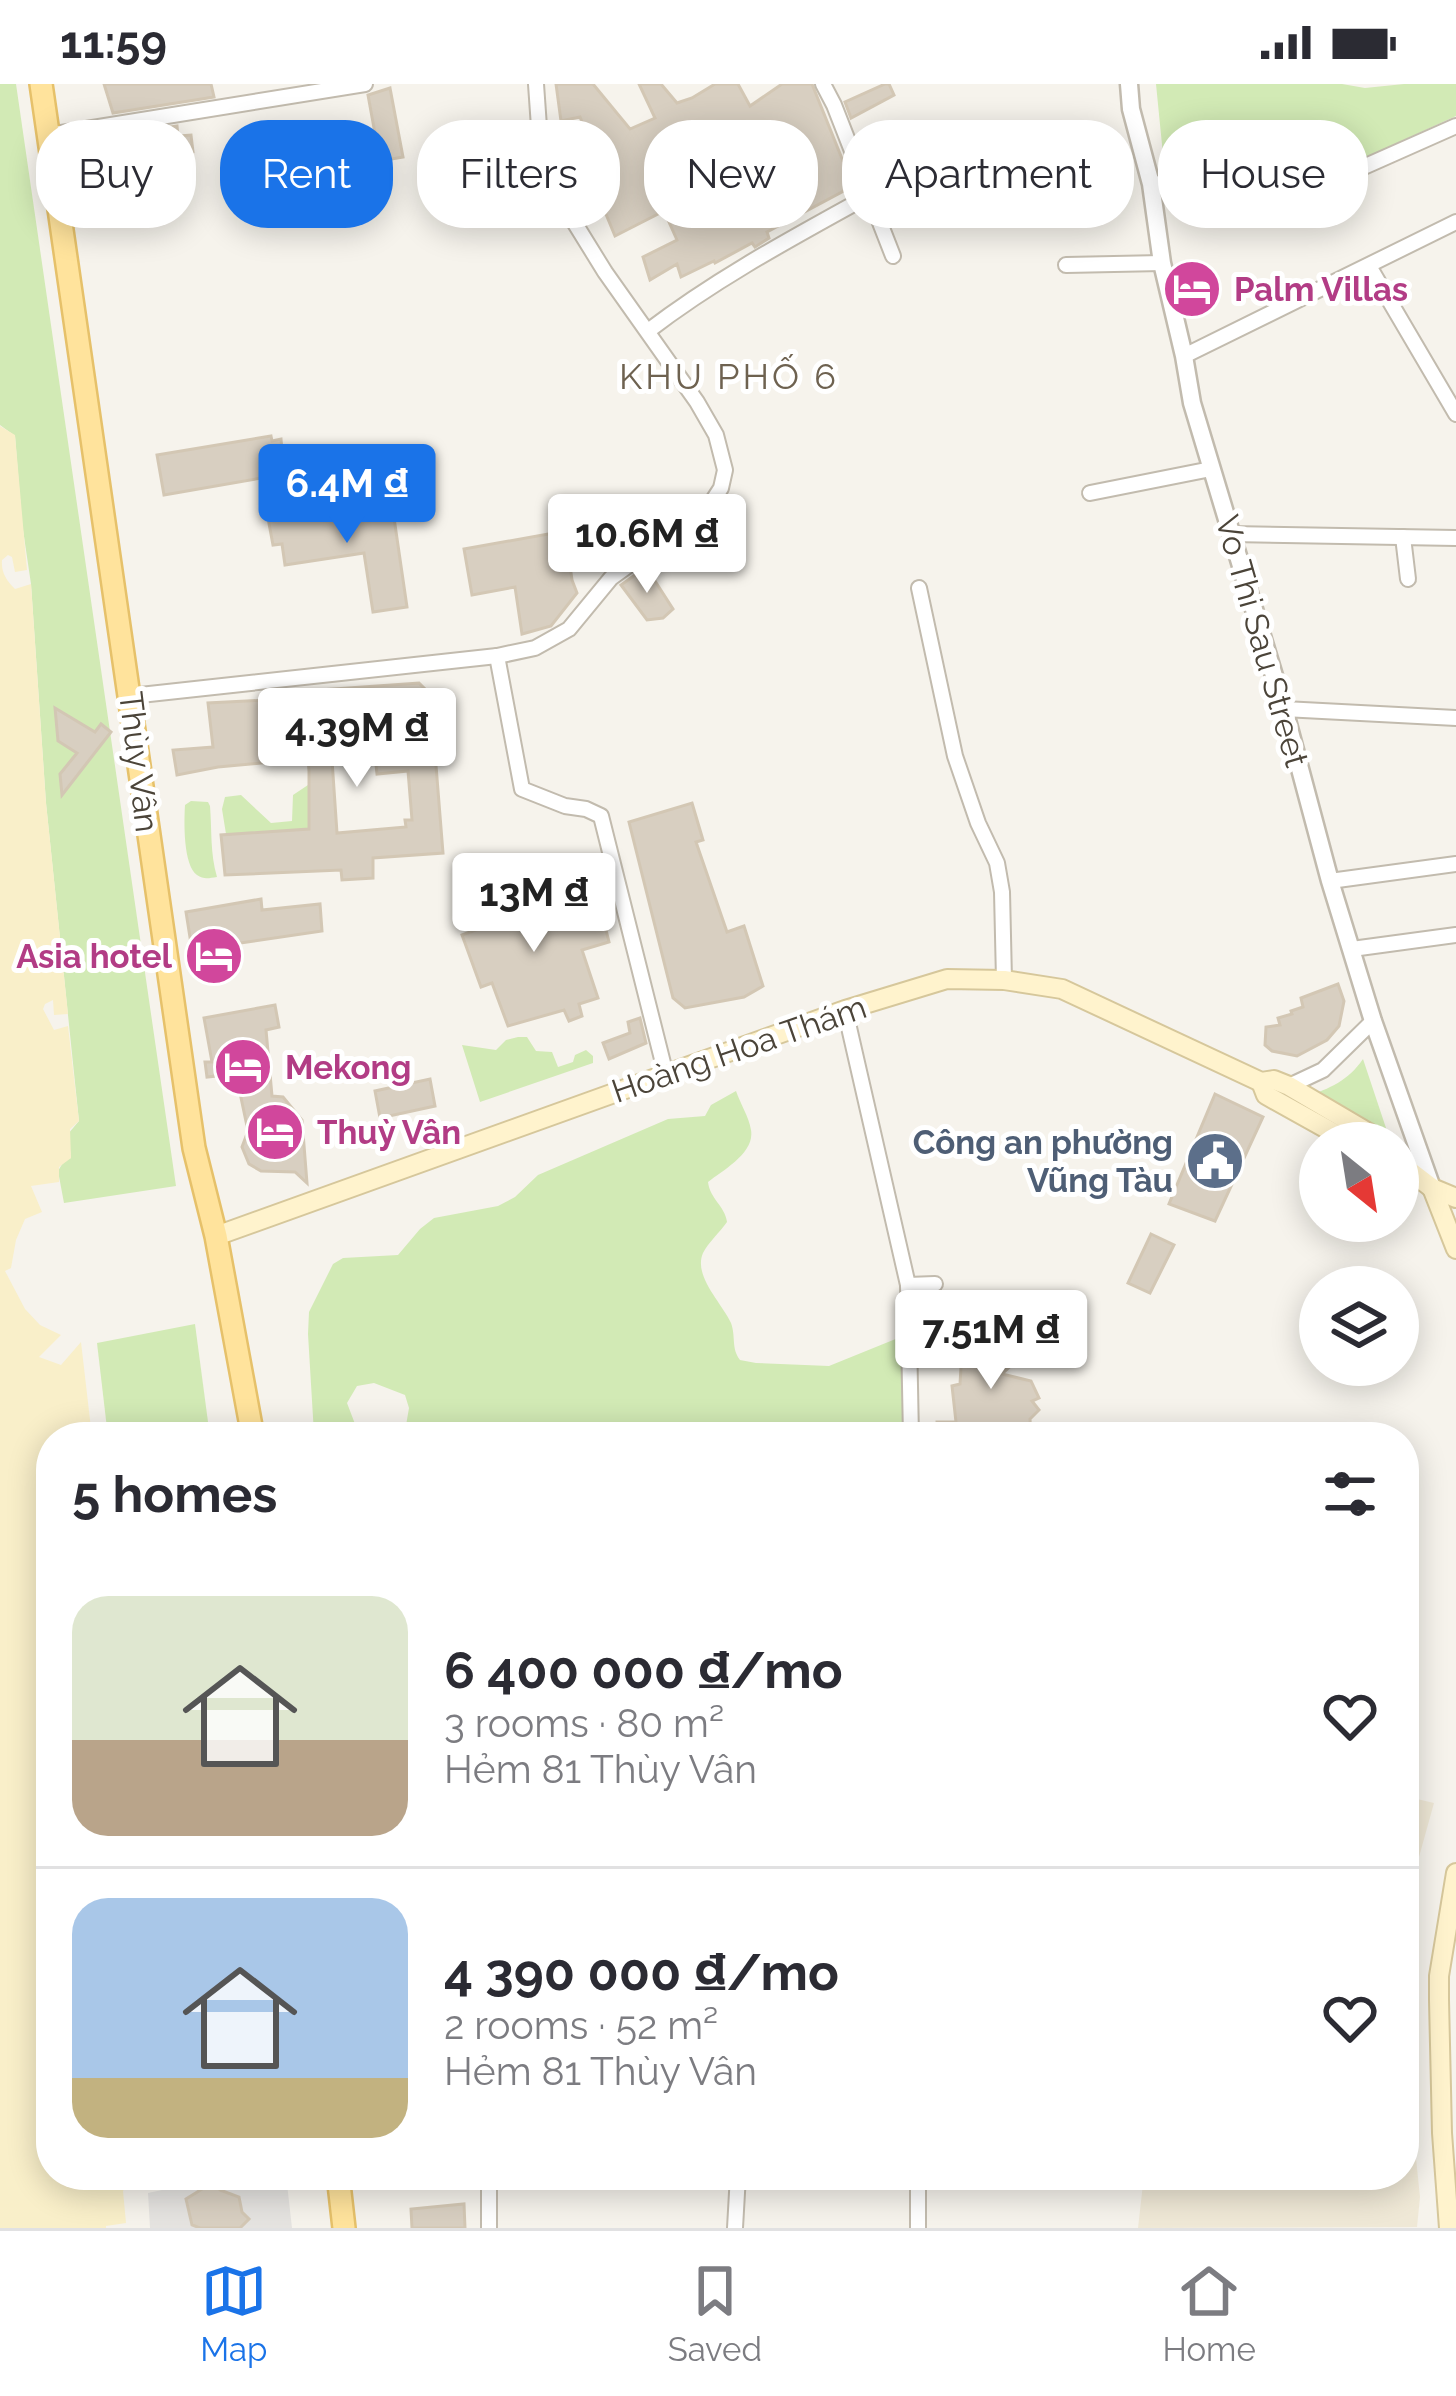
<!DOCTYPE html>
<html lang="en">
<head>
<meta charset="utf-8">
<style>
  body { margin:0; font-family:Raleway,sans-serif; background:#f2f2f3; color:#2b2b33; height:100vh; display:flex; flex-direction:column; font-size:45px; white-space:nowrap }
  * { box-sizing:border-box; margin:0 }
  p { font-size:39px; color:#7c7c81 }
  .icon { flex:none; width:66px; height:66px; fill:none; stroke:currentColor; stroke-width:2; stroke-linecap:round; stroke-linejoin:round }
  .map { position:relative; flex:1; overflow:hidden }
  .side { position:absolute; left:36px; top:1338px; width:1383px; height:768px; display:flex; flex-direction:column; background:#fff; border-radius:48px; box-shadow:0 6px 30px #0003 }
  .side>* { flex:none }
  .top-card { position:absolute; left:36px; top:36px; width:1386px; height:108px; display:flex; gap:24px }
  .needle { width:78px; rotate:150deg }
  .fabs { position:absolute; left:1299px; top:1038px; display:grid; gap:24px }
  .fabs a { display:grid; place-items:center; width:120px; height:120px; border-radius:50%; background:#fff; box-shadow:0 6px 30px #0003; font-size:60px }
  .price { position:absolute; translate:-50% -102px; padding:0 27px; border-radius:12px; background:#fff; color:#222; font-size:39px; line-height:78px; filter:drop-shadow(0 3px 6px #0008) }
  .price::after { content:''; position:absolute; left:50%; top:72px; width:36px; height:27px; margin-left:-18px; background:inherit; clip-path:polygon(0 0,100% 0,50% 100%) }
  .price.selected { background:#1a73e8; color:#fff }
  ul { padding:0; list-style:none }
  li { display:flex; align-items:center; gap:36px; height:300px; padding:0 36px }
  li+li { border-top:3px solid #e1e1e2 }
  li span { display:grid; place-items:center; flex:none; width:336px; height:240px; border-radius:36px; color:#555 }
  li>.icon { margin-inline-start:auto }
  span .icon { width:144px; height:144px; fill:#fffc; stroke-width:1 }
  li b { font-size:51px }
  h2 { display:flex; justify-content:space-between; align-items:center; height:144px; padding:0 36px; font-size:51px }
  .chip { padding:0 42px; border-radius:48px; background:#fff; box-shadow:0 6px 30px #0003; font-size:42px; line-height:108px }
  .chip.selected { background:#1a73e8; color:#fff }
  .status { display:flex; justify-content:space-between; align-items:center; height:84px; padding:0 60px; background:#fff; direction:ltr }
  .status svg { height:33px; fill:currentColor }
  .tab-bar { display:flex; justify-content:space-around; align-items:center; height:168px; border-top:3px solid #e1e1e2; background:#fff; font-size:33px; color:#7c7c81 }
  .tab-bar a { display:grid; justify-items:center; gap:6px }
  .tab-bar .selected { color:#1a73e8 }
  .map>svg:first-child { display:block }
</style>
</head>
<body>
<div class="status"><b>11:59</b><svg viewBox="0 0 49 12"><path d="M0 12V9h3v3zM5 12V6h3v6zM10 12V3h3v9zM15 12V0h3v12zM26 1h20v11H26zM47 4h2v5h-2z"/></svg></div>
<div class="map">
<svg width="1456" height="2144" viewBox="0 0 1456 2144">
  <rect width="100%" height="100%" fill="#f6f3ec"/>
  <path fill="#efe8d6" d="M1404 1712 1434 1719 1409 1809 1406 1977 1420 2113 1417 2143 1138 2144 1144 2091H1404Z"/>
  <g fill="#d2eab5">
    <path d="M0 0H16L176 1102 64 1119 58 1087 64 1077 71 1074 68 1050 79 1037 46 719 31 500 22 439 15 352 0 341Z"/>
    <path d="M1156 0H1342L1365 4 1404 0H1456V32L1329 90 1165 91Z"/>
    <path d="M308 701 309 758 294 746 226 750 222 725 225 713 241 711 271 739 292 737 293 711Z"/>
    <path d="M191 717 208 718 210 722C212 747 210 769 217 793 209 794 204 796 197 791 183 781 184 737 185 721Z"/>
    <path d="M518 953H527L536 967 552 968 558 983 573 978 575 971 586 966 593 972V979L480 1018 462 961 496 966 506 956Z"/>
    <path d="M1363 975 1391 1059 1306 1013C1330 1004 1348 997 1363 975Z"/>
    <path d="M736 1007C740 1019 749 1033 751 1046 755 1069 723 1086 708 1098 710 1115 725 1122 727 1138 720 1148 708 1159 703 1169 693 1192 722 1219 731 1239 736 1253 731 1264 740 1276L756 1279 829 1282 903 1252 904 1353H404L409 1324 405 1311 374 1299 357 1302 347 1319 360 1353 314 1350 308 1250 309 1228 333 1180 343 1174 398 1171 420 1145 434 1134 498 1122 515 1113 538 1091 668 1035 705 1032 711 1021Z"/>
    <path d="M195 1240 210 1353H108L97 1259Z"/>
  </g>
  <path fill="#f9efc9" d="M0 342 15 351 27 486 15 488 12 473 8 471 2 476C1 488 6 496 15 505L31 500 46 719 68 930 54 931 53 916 45 920 43 925 54 946 68 942 79 1037 70 1045 71 1074 59 1083V1098L31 1102 42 1128 25 1135 16 1156 11 1184 5 1187 25 1225 40 1241 61 1251 39 1273 61 1281 81 1258 92 1353H51V2091H134L123 2107 126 2139 106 2142V2144H0Z"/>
  <path fill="#e5e3e0" d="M173 2091H286L292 2144H150L148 2109 176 2103Z"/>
  <g fill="#d8cfc1" stroke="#d3c7b4" stroke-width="3" fill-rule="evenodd">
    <path d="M104 0H211L214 13 113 29Z"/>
    <path d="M556 0H593L630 45 655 34 639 0H661L677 19 692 14 715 0H738L750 22 782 0H812L853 102 767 148 769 154 755 163 752 159 715 179 714 177 681 193 677 180 650 196 643 173 677 156 664 127 615 152 591 94 588 95 583 77 568 83 560 68 589 56 580 33 561 37Z"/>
    <path d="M885 0H889L894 11 851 34 845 18Z"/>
    <path d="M390 4 403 73 380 77 368 11Z"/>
    <path d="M177 42 178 52 191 51 193 68 101 76 99 54Z"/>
    <path d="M271 352 272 357 281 355 284 390 164 411 157 371Z"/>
    <path d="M369 418 371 430 393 427 407 523 373 528 364 469 285 481 282 460 273 461 268 434Z"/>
    <path d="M565 447 572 496 577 509 551 542 522 550 515 503 472 511 464 465Z"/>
    <path d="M646 483 673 525 663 534 647 536 621 501Z"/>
    <path d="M419 599 426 606 430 625 423 626 435 669 443 769 373 774V794L342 796 341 786 225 791 221 751 309 745V687L306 647 324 645 321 606ZM375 672 377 690 408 687 412 736H405L406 743 337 749 332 676Z"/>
    <path d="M267 616 272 678 218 683 177 691 173 666 213 663 208 619Z"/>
    <path d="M55 624 95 648 101 640 111 648 62 711 60 690 77 669 58 657Z"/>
    <path d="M692 719 703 756 696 758 727 848 744 842 763 902 744 913 685 924 673 914 629 738Z"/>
    <path d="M509 784 522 826 562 814 572 841 602 830 609 858 582 866 598 914 579 920 582 932 569 937 564 926 508 942 492 899 481 903 462 851 500 837 485 793Z"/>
    <path d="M261 815 262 826 320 820 322 847 192 866 186 828Z"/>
    <path d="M1338 900 1344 917 1339 942 1327 956 1297 972 1272 967 1265 961 1266 943 1280 941 1278 934 1292 930 1291 927 1303 923 1301 914Z"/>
    <path d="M275 921 279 943 266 946 272 1012 283 1013 302 1036 307 1099 295 1088 261 1087 249 1080 242 1063 248 1047 236 990 207 993 205 978H212L204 934Z"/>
    <path d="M640 934 646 959 609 975 603 959 630 949 628 938Z"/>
    <path d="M430 995 435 1022 380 1034 375 1007Z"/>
    <path d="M1215 1010 1263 1033 1215 1137 1169 1120Z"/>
    <path d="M1151 1150 1174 1161 1150 1209 1128 1199Z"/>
    <path d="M1007 1246 1028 1266 1002 1290 1031 1297 1039 1314 1032 1317 1039 1326 1030 1335 1031 1353H937V1338H956L952 1302 960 1300 961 1283 952 1272 978 1248 993 1262Z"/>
    <path d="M215 2097 220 2106 239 2113 242 2128 249 2135 240 2144H200L192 2141 186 2115Z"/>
    <path d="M464 2120 465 2144H412L411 2125Z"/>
  </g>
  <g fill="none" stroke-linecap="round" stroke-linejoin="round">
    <defs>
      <g id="minor">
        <path d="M823 0 834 21 893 172"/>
        <path d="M49 51 365 0"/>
        <path d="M1151 100 1224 94 1332 97 1456 42"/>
        <path d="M1066 181 1162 179"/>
        <path d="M1369 182 1456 330"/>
        <path d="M648 247C717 194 794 153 870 111"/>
        <path d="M1184 272 1456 138"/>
        <path d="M1090 409 1211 385"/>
        <path d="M1231 450 1456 454"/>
        <path d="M1403 453 1408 495"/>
        <path d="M919 504 955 672 978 739 997 779 1002 808 1004 896"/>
        <path d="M497 572 522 705 565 722 586 725 601 732 666 991"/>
        <path d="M131 612 497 572 535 564 569 545 611 494 708 424 721 404 725 386 716 351 697 318 605 188 542 86 536 0"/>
        <path d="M1284 625 1456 634"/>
        <path d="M1330 797 1456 780"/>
        <path d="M1352 865 1456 851"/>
        <path d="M845 926 908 1201 911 1353"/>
        <path d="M1289 1002 1323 986 1373 937"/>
        <path d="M908 1201 935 1200"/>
        <path d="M431 2091H519"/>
        <path d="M556 2091 918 2096 1121 2091"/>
        <path d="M918 2091V2144"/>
        <path d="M489 2144V2091"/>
        <path d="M735 2144 738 2091"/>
      </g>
      <path id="tertiary" d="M1129 0 1131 25 1151 100 1162 179 1184 272 1192 319 1284 625 1330 797 1373 937 1432 1104"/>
      <g id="secondary">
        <path d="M1261 998 1266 1011 1352 1059"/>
        <path d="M1398 1078 1432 1104 1456 1114"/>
        <path d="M1432 1104 1456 1165"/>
        <path d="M216 1152 845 926 947 895 1004 896 1062 905 1261 998 1274 996 1289 1002 1379 1055 1381 1059"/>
        <path d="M1449 2144 1442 2049 1439 1916V1892L1456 1789"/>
      </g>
      <g id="primary">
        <path d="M41 0 194 1064 216 1152 253 1353"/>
        <path d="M338 2091 344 2144"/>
      </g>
    </defs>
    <use href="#minor" stroke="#c2bbae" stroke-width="18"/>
    <use href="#tertiary" stroke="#c2bbae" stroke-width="21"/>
    <use href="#secondary" stroke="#d6c79b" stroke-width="22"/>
    <use href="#primary" stroke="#e6c16a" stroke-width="26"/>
    <use href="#minor" stroke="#fff" stroke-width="14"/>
    <use href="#tertiary" stroke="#fff" stroke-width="16"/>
    <use href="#secondary" stroke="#fff3cd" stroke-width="18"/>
    <use href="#primary" stroke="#ffe39c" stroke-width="21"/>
  </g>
  <defs>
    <symbol id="hotel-disc" viewBox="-11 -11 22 22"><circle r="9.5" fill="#d1479c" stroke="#fff"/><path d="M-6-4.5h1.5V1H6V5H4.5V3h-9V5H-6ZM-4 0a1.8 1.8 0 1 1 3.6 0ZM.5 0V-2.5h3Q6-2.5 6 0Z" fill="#fff"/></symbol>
    <symbol id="civic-disc" viewBox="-11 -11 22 22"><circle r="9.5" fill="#5c6f8a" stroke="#fff"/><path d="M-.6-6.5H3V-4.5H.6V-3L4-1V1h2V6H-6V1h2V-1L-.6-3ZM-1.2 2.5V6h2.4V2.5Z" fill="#fff"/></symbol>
  </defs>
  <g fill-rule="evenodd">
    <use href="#hotel-disc" x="1159" y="172" width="66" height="66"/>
    <use href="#hotel-disc" x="181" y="839" width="66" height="66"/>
    <use href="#hotel-disc" x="210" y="950" width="66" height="66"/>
    <use href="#hotel-disc" x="242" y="1015" width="66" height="66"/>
    <use href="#civic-disc" x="1182" y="1044" width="66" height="66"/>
  </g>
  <g text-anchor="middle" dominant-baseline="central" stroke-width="10" stroke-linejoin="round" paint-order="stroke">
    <g font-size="33" font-weight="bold" fill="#b23c85" stroke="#fff" text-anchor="start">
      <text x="1234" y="205">Palm Villas</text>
      <text x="172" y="872" text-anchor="end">Asia hotel</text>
      <text x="285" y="983">Mekong</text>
      <text x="317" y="1048">Thuỳ Vân</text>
    </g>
    <g font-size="33" fill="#4b4439" stroke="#fff">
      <text transform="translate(1262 557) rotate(74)">Vo Thi Sau Street</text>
      <text transform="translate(139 678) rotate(83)">Thùy Vân</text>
      <text transform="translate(739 965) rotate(-19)">Hoàng Hoa Thám</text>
    </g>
    <g font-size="33" font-weight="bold" fill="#4e5e75" stroke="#fff" text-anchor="end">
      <text x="1173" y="1058">Công an phường<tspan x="1173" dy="38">Vũng Tàu</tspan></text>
    </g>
    <g font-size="36" letter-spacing="3" fill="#6e6250" stroke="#fff">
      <text x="729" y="292">KHU PHỐ 6</text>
    </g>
  </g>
</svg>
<div class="fabs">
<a><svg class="needle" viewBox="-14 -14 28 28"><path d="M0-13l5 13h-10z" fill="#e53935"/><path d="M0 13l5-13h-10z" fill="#7c7c81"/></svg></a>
<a><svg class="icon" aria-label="layers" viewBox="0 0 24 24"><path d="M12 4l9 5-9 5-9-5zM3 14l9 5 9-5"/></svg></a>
</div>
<b class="price selected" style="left:347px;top:462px">6.4M ₫</b>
<b class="price" style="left:647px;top:512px">10.6M ₫</b>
<b class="price" style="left:357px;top:706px">4.39M ₫</b>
<b class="price" style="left:534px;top:871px">13M ₫</b>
<b class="price" style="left:991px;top:1308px">7.51M ₫</b>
<div class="top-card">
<a class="chip">Buy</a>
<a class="chip selected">Rent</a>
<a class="chip">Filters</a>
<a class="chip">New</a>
<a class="chip">Apartment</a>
<a class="chip">House</a>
</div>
<section class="side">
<h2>5 homes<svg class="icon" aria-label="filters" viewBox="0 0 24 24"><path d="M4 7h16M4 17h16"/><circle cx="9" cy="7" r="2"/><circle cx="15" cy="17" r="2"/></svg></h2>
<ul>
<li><span style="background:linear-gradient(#dfe7d0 60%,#b9a48a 0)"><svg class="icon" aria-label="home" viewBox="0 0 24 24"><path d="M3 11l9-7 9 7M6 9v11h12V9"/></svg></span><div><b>6 400 000 ₫/mo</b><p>3 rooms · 80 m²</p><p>Hẻm 81 Thùy Vân</p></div><svg class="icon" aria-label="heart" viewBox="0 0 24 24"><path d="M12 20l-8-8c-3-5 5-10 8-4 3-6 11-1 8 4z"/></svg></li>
<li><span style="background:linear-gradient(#a9c7e8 75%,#c2b280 0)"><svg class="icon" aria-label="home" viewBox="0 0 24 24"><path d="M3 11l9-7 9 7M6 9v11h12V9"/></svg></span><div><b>4 390 000 ₫/mo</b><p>2 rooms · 52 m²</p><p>Hẻm 81 Thùy Vân</p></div><svg class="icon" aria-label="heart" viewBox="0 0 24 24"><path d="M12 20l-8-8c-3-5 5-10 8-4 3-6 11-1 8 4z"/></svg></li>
</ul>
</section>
</div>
<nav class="tab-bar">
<a class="selected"><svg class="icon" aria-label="map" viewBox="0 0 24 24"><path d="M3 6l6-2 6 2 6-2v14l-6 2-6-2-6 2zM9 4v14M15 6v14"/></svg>Map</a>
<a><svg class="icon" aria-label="saved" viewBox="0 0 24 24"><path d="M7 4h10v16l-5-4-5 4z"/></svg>Saved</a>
<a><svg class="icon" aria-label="home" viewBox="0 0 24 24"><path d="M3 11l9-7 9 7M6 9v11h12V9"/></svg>Home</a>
</nav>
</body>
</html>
